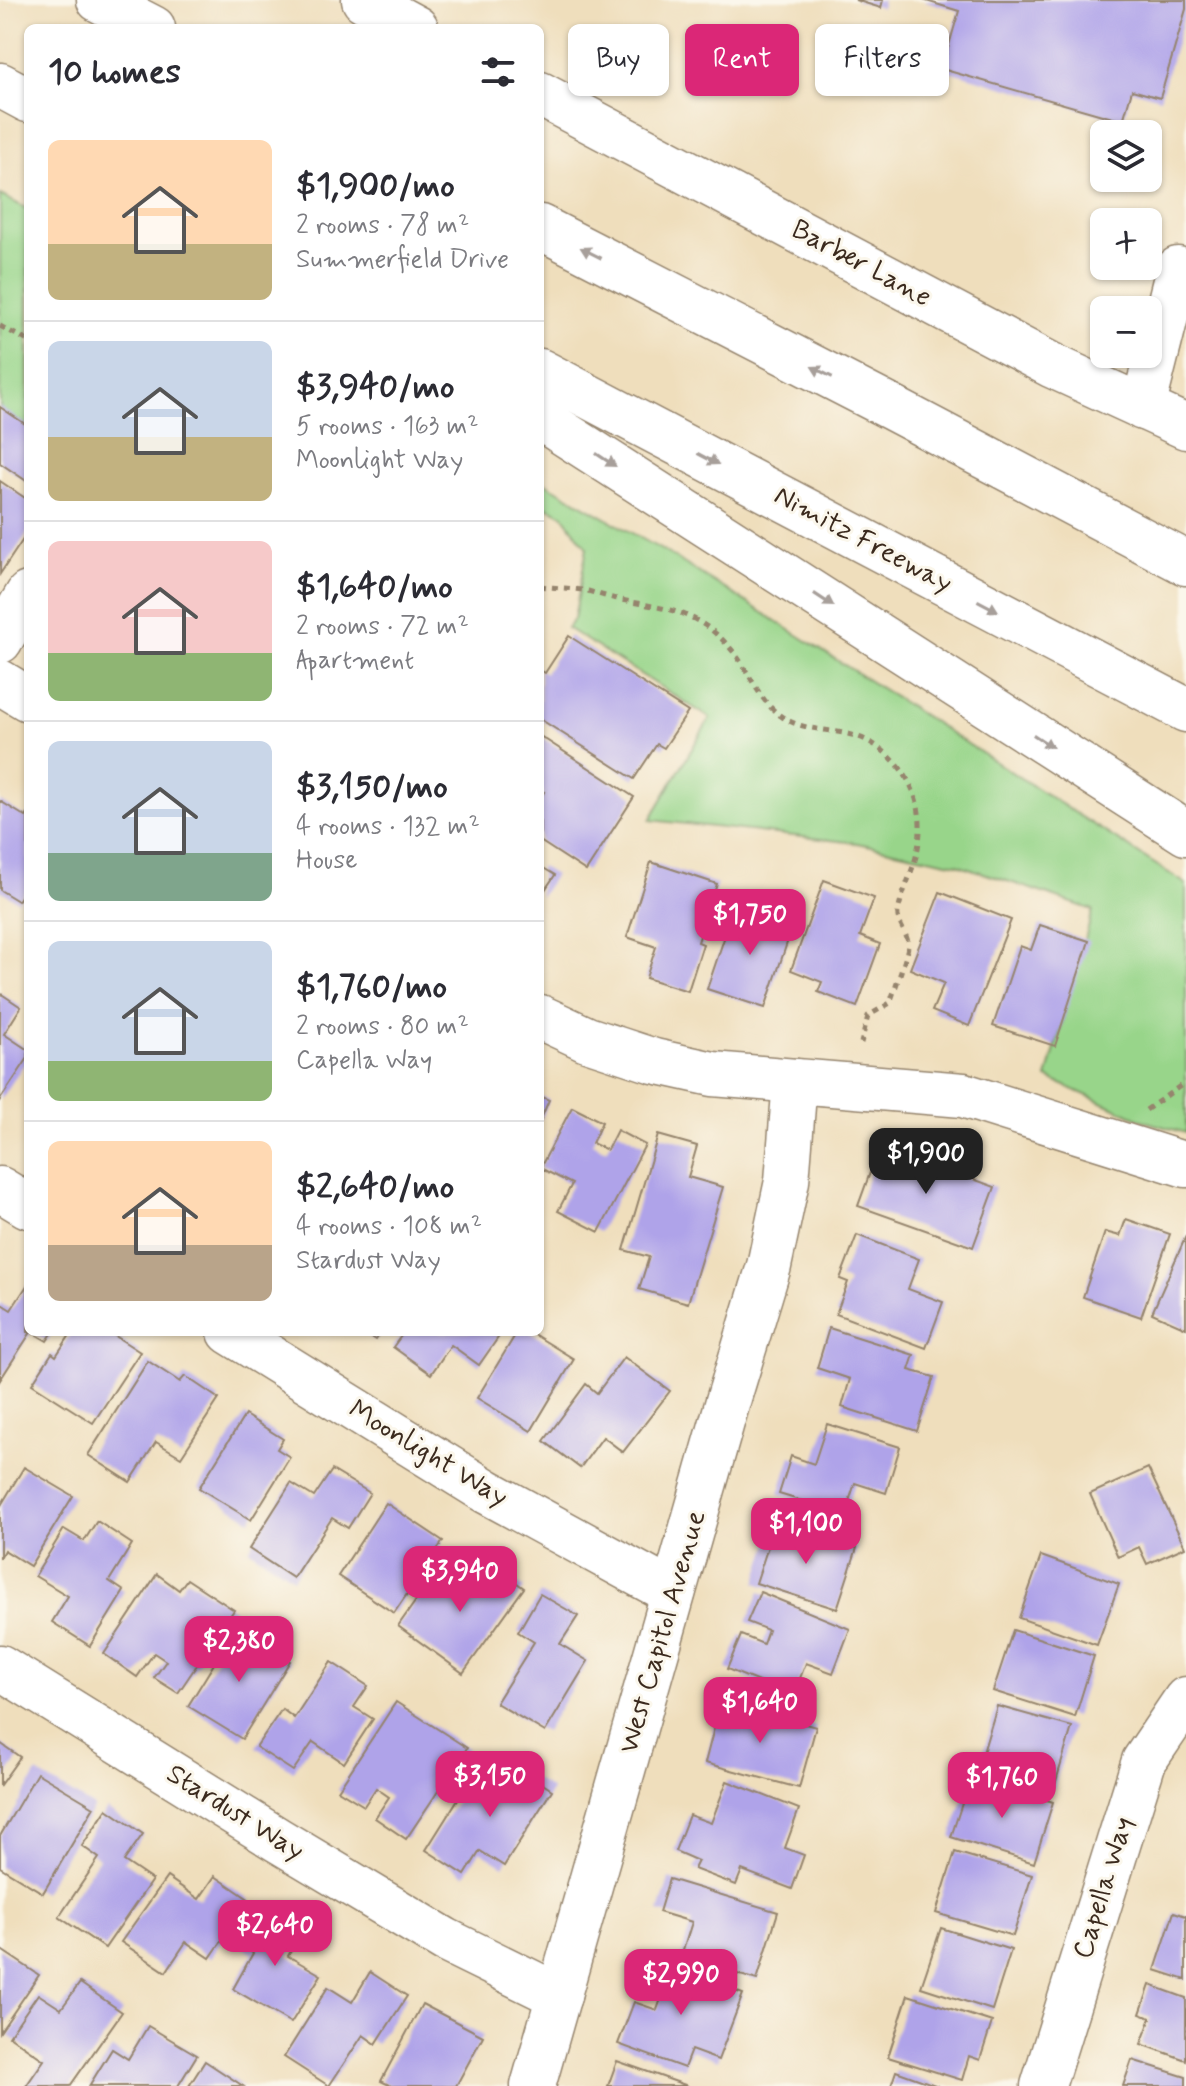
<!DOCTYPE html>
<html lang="en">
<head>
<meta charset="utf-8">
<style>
  body { margin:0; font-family:Mynerve,sans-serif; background:#f7f7f7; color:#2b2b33; height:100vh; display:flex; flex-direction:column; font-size:30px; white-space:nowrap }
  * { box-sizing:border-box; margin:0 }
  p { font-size:26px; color:#7c7c81 }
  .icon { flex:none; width:44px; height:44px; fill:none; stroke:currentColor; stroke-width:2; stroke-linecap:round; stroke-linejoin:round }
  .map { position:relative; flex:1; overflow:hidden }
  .panel { position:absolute; left:24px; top:24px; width:520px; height:1312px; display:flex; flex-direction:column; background:#fff; border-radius:12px; box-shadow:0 2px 6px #0004 }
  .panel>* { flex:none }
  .top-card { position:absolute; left:568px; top:24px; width:498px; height:72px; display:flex; gap:16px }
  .tools { position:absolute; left:1090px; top:120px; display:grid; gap:16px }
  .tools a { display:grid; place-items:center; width:72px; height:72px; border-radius:12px; background:#fff; box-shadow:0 2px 6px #0004; font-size:40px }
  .price { position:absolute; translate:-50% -68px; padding:0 18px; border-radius:16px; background:#db2777; color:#fff; font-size:26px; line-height:52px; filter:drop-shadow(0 2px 4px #0008) }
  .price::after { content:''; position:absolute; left:50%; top:48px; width:24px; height:18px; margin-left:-12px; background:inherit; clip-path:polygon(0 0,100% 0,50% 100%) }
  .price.current { background:#222; color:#fff }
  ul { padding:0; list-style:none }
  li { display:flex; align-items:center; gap:24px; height:200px; padding:0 24px }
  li+li { border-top:2px solid #e1e1e2 }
  li span { display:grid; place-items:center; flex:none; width:224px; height:160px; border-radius:12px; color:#555 }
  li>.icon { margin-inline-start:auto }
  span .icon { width:96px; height:96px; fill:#fffc; stroke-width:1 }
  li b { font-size:34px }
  h2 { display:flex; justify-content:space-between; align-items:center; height:96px; padding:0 24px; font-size:34px }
  .tag { padding:0 28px; border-radius:12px; background:#fff; box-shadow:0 2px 6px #0004; font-size:28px; line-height:72px }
  .tag.current { background:#db2777; color:#fff }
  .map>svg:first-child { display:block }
</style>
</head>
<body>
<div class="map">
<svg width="1186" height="2086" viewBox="0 0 1186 2086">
  <rect width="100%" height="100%" fill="#fbf7ec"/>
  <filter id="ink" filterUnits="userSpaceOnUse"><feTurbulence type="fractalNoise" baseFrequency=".0125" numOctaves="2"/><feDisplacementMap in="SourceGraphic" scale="16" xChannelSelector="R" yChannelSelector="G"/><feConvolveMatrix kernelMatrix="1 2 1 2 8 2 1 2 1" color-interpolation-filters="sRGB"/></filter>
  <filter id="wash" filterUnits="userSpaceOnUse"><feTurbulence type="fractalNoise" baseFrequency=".006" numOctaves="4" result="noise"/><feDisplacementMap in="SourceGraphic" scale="32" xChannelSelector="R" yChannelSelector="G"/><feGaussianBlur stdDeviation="1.8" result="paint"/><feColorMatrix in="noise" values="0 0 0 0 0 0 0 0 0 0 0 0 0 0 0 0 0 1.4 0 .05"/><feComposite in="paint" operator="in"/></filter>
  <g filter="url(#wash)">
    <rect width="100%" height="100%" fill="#efdebc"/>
    <g fill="#98d58a" stroke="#6a8054" stroke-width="2">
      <path d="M0 195 28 209V426L0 409Z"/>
      <path d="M540 480 672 556 754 607 1186 884V1133L1147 1122 1047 1078 1093 910 957 864 857 843 650 820 710 718 567 628 574 619 587 548 562 514 540 504Z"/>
    </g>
    <g id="blocks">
      <g fill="#afa3e9">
        <path d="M855 0H883L881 8Z"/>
        <path d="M923 0H1186V9L1160 98 1132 90 1123 121 942 69 959 11Z"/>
        <path d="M0 407 28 426V482L0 463Z"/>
        <path d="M0 481 28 500V532L0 574Z"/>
        <path d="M569 636 688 712 664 748 657 744 634 779 540 719V670L545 673Z"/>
        <path d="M540 736 634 797 586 871 540 841V799L544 792 540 790Z"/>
        <path d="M0 801 26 817 28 814V886L18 901 0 890Z"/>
        <path d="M651 862 717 884 698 942 703 944 688 991 646 978 656 947 627 937Z"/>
        <path d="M540 866 555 875 540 897Z"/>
        <path d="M824 880 874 898 860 936 880 944 857 1007 818 992 822 982 791 970Z"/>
        <path d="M940 892 1011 920 969 1026 932 1011 944 983 910 969Z"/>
        <path d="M735 906 793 925 765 1008 707 989Z"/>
        <path d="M1040 925 1089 941 1055 1046 993 1026 1020 946 1031 950Z"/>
        <path d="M0 993 21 1007 4 1034 28 1050V1058L0 1100Z"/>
        <path d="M540 1096 549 1100 540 1121Z"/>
        <path d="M572 1107 602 1122 592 1143 607 1150 617 1130 645 1145 599 1232 558 1211 572 1184 540 1168Z"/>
        <path d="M658 1135 697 1146 688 1177 723 1187 688 1303 639 1289 649 1257 624 1250Z"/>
        <path d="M880 1145 995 1187 973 1247 858 1206Z"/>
        <path d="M1126 1219 1170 1234 1141 1317 1083 1297 1105 1232 1120 1236Z"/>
        <path d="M857 1235 919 1259 908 1289 943 1302 926 1348 836 1314 848 1282 840 1279Z"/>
        <path d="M1186 1236V1328L1152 1313Z"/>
        <path d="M28 1284V1332H31L0 1380V1303L11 1310Z"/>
        <path d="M829 1328 914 1355 909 1370 934 1377 917 1431 842 1407 850 1379 817 1368Z"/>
        <path d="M32 1332H53L47 1341Z"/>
        <path d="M72 1332H109L140 1352 93 1423 32 1384 52 1353 56 1356Z"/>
        <path d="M363 1332H381L375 1340Z"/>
        <path d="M404 1332H502L479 1365 451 1345 431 1374 393 1347Z"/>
        <path d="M517 1332H530L574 1359 531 1431 477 1398Z"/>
        <path d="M624 1357 670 1391 623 1452 603 1437 580 1468 544 1441 586 1384 597 1393Z"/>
        <path d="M148 1361 180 1382 185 1376 219 1399 181 1457 156 1442 130 1482 88 1455Z"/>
        <path d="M245 1415 283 1439 277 1449 290 1457 251 1520 199 1488Z"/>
        <path d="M827 1424 900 1447 886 1493 855 1483 845 1514 779 1494 791 1456 814 1464Z"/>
        <path d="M24 1467 73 1496 30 1566 4 1550 0 1558V1507Z"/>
        <path d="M1148 1468 1185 1547 1147 1564 1139 1547 1118 1557 1090 1494Z"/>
        <path d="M332 1470 370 1493 348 1528 332 1518 293 1578 249 1549 291 1483 314 1497Z"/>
        <path d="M386 1503 443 1541 394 1613 338 1576Z"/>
        <path d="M97 1521 132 1544 109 1581 124 1591 90 1646 52 1622 68 1596 35 1576 64 1529 84 1541Z"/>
        <path d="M776 1522 857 1548 837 1609 756 1583Z"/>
        <path d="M1041 1556 1119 1584 1097 1645 1019 1618Z"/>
        <path d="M487 1562 524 1588 463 1673 398 1626 439 1568 467 1588Z"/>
        <path d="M157 1574 179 1590 187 1579 234 1610 178 1693 154 1678 166 1661 154 1653 137 1677 104 1654Z"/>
        <path d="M760 1592 850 1629 833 1673 806 1663 793 1696 727 1669 741 1635 763 1644 768 1630 747 1622Z"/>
        <path d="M540 1594 578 1616 560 1644 588 1661 545 1732 496 1703 534 1642 518 1632Z"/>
        <path d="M236 1628 290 1661 242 1739 188 1706Z"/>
        <path d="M1013 1630 1094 1656 1075 1717 993 1691Z"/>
        <path d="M331 1662 368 1686 354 1707 373 1719 344 1763 313 1742 293 1771 256 1747 282 1709 294 1718Z"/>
        <path d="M721 1701 816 1727 799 1788 705 1763Z"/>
        <path d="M396 1702 467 1748 406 1839 375 1818 389 1797 376 1788 364 1806 338 1790Z"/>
        <path d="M997 1706 1072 1727 1054 1788 979 1766Z"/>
        <path d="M0 1743 20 1757 0 1785Z"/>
        <path d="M504 1759 552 1790 504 1866 480 1851 465 1875 426 1850 470 1780 485 1790Z"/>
        <path d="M37 1773 94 1807 43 1893 0 1867V1836Z"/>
        <path d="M971 1776 1053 1802 1034 1863 951 1837Z"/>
        <path d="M727 1781 799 1809 785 1848 804 1855 792 1889 742 1870 736 1885 694 1869 698 1861 675 1851 689 1815 711 1823Z"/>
        <path d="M107 1809 143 1834 124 1861 152 1880 105 1948 59 1917 99 1858 82 1846Z"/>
        <path d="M955 1852 1032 1875 1013 1936 936 1913Z"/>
        <path d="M215 1876 250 1900 210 1958 186 1942 166 1972 121 1942 167 1877 199 1899Z"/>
        <path d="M669 1879 778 1912 757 1980 681 1957 692 1922 659 1912Z"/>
        <path d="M263 1908 303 1931 288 1956 321 1975 291 2023 233 1989 253 1953 241 1946Z"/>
        <path d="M1174 1912 1186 1916V1980L1155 1970Z"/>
        <path d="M941 1928 1011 1950 992 2010 921 1987Z"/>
        <path d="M0 1949 39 1975 0 2032Z"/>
        <path d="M652 1960 743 1994 718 2060 691 2050 684 2068 618 2044 634 2002 657 2010 662 1996 641 1989Z"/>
        <path d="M370 1972 407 1996 376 2044 363 2035 329 2086 284 2057 328 1987 352 2002Z"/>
        <path d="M80 1983 122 2012 70 2086H26L44 2060 9 2036 38 1994 61 2009Z"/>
        <path d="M1150 1985 1186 1998V2060L1141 2044 1151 2018 1140 2014Z"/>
        <path d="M908 1995 992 2022 980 2060 969 2056 962 2080 888 2057Z"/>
        <path d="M422 2004 483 2036 456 2086H391L381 2081Z"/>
        <path d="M148 2026 197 2055 178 2086H89L112 2049 128 2059Z"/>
        <path d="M1132 2060 1186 2077V2086H1123Z"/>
        <path d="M205 2061 243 2086H189Z"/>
        <path d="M617 2061 688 2086H608Z"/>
        <path d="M896 2071 938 2086H891Z"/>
      </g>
    </g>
  </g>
  <g filter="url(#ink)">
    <use href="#blocks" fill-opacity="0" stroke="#95846d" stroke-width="2"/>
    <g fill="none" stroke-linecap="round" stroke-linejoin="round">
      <defs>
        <g id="minor">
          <path d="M364 0 416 28"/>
          <path d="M540 94 1053 366 1186 427"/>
          <path d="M1143 408 1178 269"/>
          <path d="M0 641 28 594"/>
          <path d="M0 682 28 699"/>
          <path d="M540 1017 587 1039 654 1061 713 1074 963 1095 1186 1165"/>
          <path d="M0 1189 28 1206"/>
          <path d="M230 1332 486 1491 673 1593"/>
          <path d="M0 1667 278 1840 445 1940 559 1996"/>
          <path d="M533 2086 728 1401 769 1266 787 1181 795 1081"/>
          <path d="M1043 2086 1144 1761 1186 1699"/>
        </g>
        <g id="highway">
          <path d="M99 0 153 28"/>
          <path d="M0 85 28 100"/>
          <path d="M540 227 892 408 1186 563"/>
          <path d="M540 371 1186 710"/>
          <path d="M540 418 1186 833"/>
        </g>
      </defs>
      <use href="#minor" stroke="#95846d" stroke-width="47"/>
      <use href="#highway" stroke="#95846d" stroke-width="47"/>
      <g stroke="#95846d" stroke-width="5" stroke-dasharray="6 6" stroke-linecap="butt">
        <path d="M0 326 28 341"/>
        <path d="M540 586C556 588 573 588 588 591 598 594 608 597 617 599 664 609 697 609 731 649 749 669 758 701 781 716 806 734 841 727 868 741 905 761 925 800 919 842 916 866 903 888 898 912 896 923 909 934 908 946 906 960 895 988 890 1003L868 1016 861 1043"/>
        <path d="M1146 1110 1186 1082"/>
      </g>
      <use href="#minor" stroke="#fff" stroke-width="44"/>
      <use href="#highway" stroke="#fff" stroke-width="44"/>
    </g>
    <defs><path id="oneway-solid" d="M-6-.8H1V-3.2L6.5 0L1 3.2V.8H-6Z" transform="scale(2)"/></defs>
    <g fill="#a79f9a">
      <use href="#oneway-solid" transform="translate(591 253) rotate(-153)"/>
      <use href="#oneway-solid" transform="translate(822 372) rotate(-153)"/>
      <use href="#oneway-solid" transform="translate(708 459) rotate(28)"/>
      <use href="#oneway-solid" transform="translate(606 460) rotate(33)"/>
      <use href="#oneway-solid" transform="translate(824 600) rotate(33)"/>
      <use href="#oneway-solid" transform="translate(988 606) rotate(28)"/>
      <use href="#oneway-solid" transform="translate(1043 741) rotate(33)"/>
    </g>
  </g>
  <g text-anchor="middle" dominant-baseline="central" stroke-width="6" stroke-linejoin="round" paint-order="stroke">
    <g font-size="28" fill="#3b2a1e" stroke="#fbf7ec">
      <text transform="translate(861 264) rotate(28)">Barber Lane</text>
      <text transform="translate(863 540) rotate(28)">Nimitz Freeway</text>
      <text transform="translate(428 1454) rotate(31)">Moonlight Way</text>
      <text transform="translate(663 1632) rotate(-74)">West Capitol Avenue</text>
      <text transform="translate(235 1813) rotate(32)">Stardust Way</text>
      <text transform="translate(1104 1888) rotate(-73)">Capella Way</text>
    </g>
  </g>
</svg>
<div class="tools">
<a><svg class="icon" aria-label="layers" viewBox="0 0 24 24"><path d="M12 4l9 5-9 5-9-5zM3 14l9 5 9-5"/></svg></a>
<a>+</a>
<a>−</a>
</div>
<b class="price" style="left:750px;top:957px">$1,750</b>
<b class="price current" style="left:926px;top:1196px">$1,900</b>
<b class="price" style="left:806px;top:1566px">$1,100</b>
<b class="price" style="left:460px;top:1614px">$3,940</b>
<b class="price" style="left:239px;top:1684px">$2,380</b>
<b class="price" style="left:760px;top:1745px">$1,640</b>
<b class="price" style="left:490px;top:1819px">$3,150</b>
<b class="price" style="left:1002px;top:1820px">$1,760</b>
<b class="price" style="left:275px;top:1968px">$2,640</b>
<b class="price" style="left:681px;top:2017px">$2,990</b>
<div class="top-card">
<a class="tag">Buy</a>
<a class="tag current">Rent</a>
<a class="tag">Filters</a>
</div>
<section class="panel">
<h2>10 homes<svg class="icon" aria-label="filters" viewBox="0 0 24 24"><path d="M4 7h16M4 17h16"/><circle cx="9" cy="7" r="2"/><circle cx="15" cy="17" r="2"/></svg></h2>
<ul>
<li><span style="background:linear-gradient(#ffd9b3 65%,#c2b280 0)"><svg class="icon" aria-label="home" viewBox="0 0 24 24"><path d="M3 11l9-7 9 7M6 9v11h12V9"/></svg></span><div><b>$1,900/mo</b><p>2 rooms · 78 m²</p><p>Summerfield Drive</p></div></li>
<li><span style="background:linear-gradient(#c9d6e8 60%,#c2b280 0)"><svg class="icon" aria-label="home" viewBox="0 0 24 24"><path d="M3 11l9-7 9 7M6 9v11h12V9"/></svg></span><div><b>$3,940/mo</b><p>5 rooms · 163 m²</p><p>Moonlight Way</p></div></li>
<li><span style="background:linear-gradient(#f6c9c9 70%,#8fb573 0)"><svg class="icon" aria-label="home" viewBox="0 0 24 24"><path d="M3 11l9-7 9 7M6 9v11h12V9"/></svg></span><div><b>$1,640/mo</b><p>2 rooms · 72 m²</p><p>Apartment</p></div></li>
<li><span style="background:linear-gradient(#c9d6e8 70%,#7fa58c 0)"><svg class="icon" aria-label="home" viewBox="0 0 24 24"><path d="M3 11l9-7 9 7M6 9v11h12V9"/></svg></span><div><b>$3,150/mo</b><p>4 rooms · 132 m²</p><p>House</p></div></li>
<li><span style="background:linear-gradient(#c9d6e8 75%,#8fb573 0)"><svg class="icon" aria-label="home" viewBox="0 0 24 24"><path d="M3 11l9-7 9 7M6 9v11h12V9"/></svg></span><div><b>$1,760/mo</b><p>2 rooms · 80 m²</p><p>Capella Way</p></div></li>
<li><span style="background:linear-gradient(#ffd9b3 65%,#b9a48a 0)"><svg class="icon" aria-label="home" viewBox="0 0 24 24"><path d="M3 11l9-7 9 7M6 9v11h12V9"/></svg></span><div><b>$2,640/mo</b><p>4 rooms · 108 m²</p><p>Stardust Way</p></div></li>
</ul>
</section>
</div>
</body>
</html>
